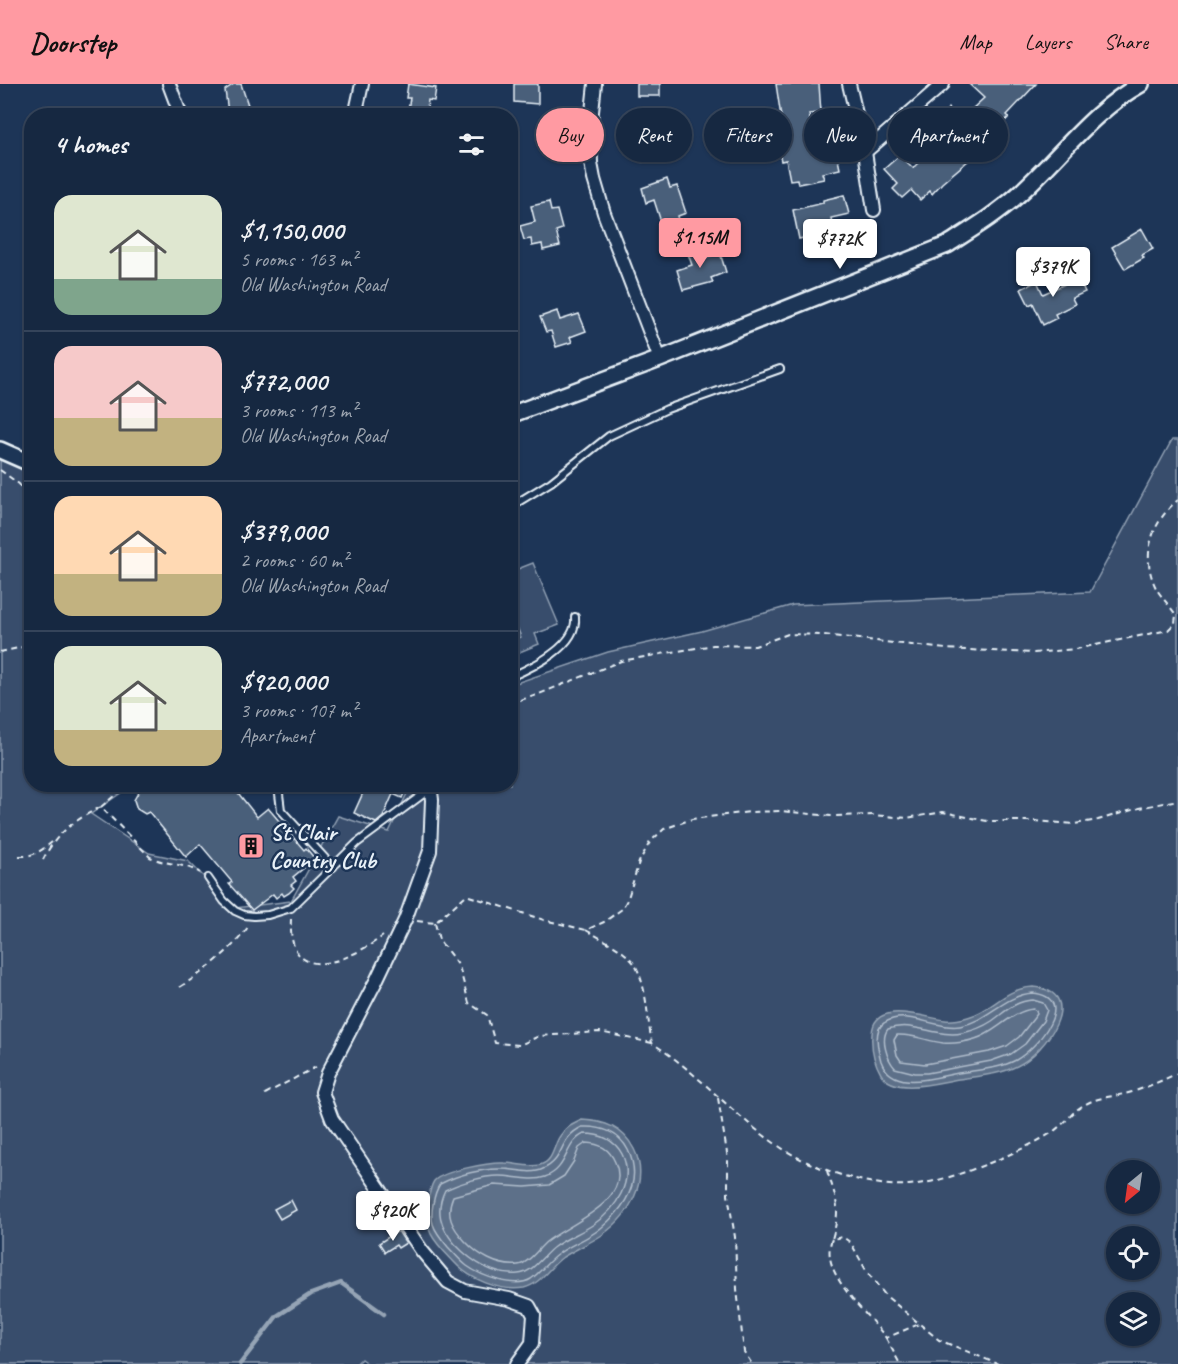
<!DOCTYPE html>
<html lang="en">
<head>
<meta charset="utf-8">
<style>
  body { margin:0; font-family:Caveat,sans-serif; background:#23344c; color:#f1f3f6; height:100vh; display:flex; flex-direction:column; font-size:22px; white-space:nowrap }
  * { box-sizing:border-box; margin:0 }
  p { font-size:20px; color:#9ea6b1 }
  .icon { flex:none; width:33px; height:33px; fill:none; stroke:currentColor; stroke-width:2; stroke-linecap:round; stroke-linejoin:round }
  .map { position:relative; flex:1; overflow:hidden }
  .side { position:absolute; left:24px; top:24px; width:494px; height:684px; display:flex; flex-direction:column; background:#162841; border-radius:24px; box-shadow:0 2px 4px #0004,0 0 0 2px #35445a }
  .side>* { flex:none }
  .banner { position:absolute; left:536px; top:24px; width:552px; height:54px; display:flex; gap:12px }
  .needle { width:39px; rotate:209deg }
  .fabs { position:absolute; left:1106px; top:1076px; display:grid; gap:12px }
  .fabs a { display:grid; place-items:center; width:54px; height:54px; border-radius:50%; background:#162841; box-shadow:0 2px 4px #0004,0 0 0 2px #35445a; font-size:30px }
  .price { position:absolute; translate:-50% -51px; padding:0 14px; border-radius:6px; background:#fff; color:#222; font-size:20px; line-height:39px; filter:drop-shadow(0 2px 3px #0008) }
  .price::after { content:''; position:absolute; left:50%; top:36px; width:18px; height:14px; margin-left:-9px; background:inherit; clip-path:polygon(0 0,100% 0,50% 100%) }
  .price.active { background:#ff9aa2; color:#111 }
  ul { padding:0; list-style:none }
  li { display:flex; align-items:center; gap:18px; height:150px; padding:0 30px }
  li+li { border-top:2px solid #35445a }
  li span { display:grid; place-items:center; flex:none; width:168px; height:120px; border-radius:18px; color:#555 }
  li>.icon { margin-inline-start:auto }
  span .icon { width:72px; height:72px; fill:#fffc; stroke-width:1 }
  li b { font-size:26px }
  h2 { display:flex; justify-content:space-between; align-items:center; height:72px; padding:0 30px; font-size:26px }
  .tag { padding:0 21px; border-radius:27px; background:#162841; box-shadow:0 2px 4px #0004,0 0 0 2px #35445a; font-size:21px; line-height:54px }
  .tag.active { background:#ff9aa2; color:#111 }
  header { display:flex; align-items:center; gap:36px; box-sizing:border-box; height:84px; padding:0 30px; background:#ff9aa2; color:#111 }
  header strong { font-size:28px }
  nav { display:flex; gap:33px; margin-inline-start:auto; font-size:21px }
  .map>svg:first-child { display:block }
</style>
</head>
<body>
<header>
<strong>Doorstep</strong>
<nav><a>Map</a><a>Layers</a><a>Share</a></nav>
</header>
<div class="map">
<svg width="1178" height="1280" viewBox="0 0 1178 1280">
  <rect width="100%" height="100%" fill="#1d3557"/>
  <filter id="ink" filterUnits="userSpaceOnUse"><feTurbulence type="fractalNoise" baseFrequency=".0167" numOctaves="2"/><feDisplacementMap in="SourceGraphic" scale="12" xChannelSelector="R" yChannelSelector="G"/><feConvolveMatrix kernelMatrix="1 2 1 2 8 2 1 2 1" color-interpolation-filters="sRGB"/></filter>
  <g filter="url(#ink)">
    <g fill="#374d6c" stroke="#909fb2" stroke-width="1.5" fill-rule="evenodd">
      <path d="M1172 356H1178V1280H368L361 1275 356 1280H0V375L31 389 32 700 132 701 91 730 149 769 188 777 235 824 291 817 338 732 389 748 411 701 510 700V601L608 568 702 547 793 521 1090 508ZM1116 1086H1149V1119H1116ZM1116 1152H1149V1185H1116ZM1116 1218H1149V1251H1116Z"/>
      <path d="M533 479 559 541 535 550 539 560 510 572V488Z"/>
    </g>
    <g fill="#5d7089" stroke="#95a4b5" stroke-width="1.5">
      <path d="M510 525 521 553 510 557Z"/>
      <path d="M1033 903C1089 908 1045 969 1017 982 999 991 978 992 959 995 939 998 894 1012 881 990 874 978 871 963 872 950 873 914 926 934 945 936 953 937 961 935 968 933 994 926 1002 905 1033 903Z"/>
      <path d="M582 1036C604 1037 623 1043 634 1065 650 1097 630 1131 602 1151 590 1159 576 1165 563 1173 549 1183 541 1200 524 1204 500 1208 469 1195 454 1178 435 1158 423 1148 428 1119 429 1112 430 1103 434 1097 443 1087 490 1078 504 1079 515 1079 529 1084 540 1081 554 1077 553 1062 560 1052 565 1044 573 1040 582 1036Z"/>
    </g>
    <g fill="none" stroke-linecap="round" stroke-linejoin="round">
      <g stroke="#b0bdcc" stroke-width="1.5">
        <path d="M1033 909C1080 914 1036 965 1016 976 999 985 977 986 958 989 935 993 893 1009 881 977 878 966 873 946 884 939 906 924 936 946 960 942 988 937 1004 911 1033 909Z"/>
        <path d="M1033 916 1043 919 1047 926 1043 937 1025 960 1011 970 991 977 927 989H915L895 984C887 975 880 955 888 945 913 936 937 954 962 949 972 947 983 943 992 937 1006 927 1015 917 1033 916Z"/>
        <path d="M1033 925 1036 927 1037 930 1019 953 1007 962 989 968 925 980 901 977 897 971 894 956 897 951C913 950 927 957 943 959 954 960 965 958 975 955 996 949 1011 927 1033 925Z"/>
        <path d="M582 1043C601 1042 619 1048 628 1066 643 1097 625 1124 601 1144 588 1155 571 1160 558 1170 548 1177 541 1188 531 1195 515 1205 481 1192 467 1182 460 1177 454 1169 448 1163 443 1157 435 1147 433 1140 430 1129 434 1109 440 1100 457 1091 483 1084 502 1085 515 1085 531 1091 543 1085 565 1076 558 1054 582 1043Z"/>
        <path d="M584 1050C600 1050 614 1055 622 1070 635 1097 616 1125 594 1140 581 1149 566 1154 554 1163 543 1171 533 1189 518 1190 492 1192 472 1178 455 1160 440 1143 435 1126 445 1106 460 1099 482 1092 499 1092 514 1092 531 1098 545 1093 569 1084 564 1059 584 1050Z"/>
        <path d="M586 1059C600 1060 609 1064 615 1078 633 1118 568 1140 546 1158 538 1165 528 1180 518 1181 497 1183 478 1171 465 1157 452 1143 445 1131 453 1112L494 1101 525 1103 549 1101 564 1092 574 1077 579 1064Z"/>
      </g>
      <path stroke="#95a4b5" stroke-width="4.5" d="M240 1280 277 1232 311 1210 341 1199 384 1230"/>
    </g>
    <g fill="#495e7a" stroke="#e8f1f8" stroke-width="1.5">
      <path d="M234 0H241L248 21 228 28 225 6Z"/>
      <path d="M408 0 436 4 434 17 428 16 426 32H407L410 14H406Z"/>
      <path d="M514 0H538V20L514 18Z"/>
      <rect x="637" y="0" width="23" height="12"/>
      <path d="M776 0H819L821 29 809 30 814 60 834 56 840 85 822 89 824 95 798 100 797 95 790 96 786 76 781 77 777 57 779 56 775 33H781Z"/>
      <path d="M969 0H1036L1007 31 1009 33 981 61 983 64 942 99 932 110 930 107 920 116 911 106 902 114 893 105 898 100 884 85 900 71 913 84 938 59 928 48 938 39 936 36 949 24 960 36 984 14Z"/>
      <path d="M666 40V51L657 52V71H654V78H642L641 41Z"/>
      <path d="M667 95 670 104 677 102 686 129 678 132 680 140 666 144 663 137 661 138 654 116 646 119 642 104Z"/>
      <path d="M844 111 849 130 831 134 833 145 828 146V148L799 155 793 126 823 119V116Z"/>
      <path d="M549 118 551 127 557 126 562 145 556 147 560 162 543 166 542 160 532 162 531 155 524 156 520 142 535 138 531 122Z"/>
      <path d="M1142 145 1153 165 1142 171 1144 174 1125 185 1112 163Z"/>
      <path d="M698 160 703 174 720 169 726 188 711 194 713 198 683 206 677 186 692 181 686 164Z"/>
      <path d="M1076 189 1085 208 1072 214 1075 220 1055 230 1057 234 1043 241 1033 219 1029 221 1021 205 1037 197 1043 210 1065 200 1062 195Z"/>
      <path d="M557 227 560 236 579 230 586 247 570 253 572 258 556 263 551 247 546 248 540 233Z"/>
      <path d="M146 700H231L257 733 268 724 304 766 306 764 315 775 293 793 296 797 291 801 294 804 289 809 284 812 282 809 276 814 273 810 252 826 229 800 232 798 200 760 186 773 149 728 145 730 137 725 134 716 139 707Z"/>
      <path d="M367 700H408L402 714 393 710 383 733 376 739 354 729Z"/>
      <path d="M291 1116 296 1126 280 1135 274 1125Z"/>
      <path d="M398 1147 406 1159 398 1164 396 1161 385 1168 379 1159Z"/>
    </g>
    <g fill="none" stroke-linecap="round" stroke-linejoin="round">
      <defs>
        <g id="service">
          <path d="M510 423 551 398 609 352 667 325 780 285"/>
          <path d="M510 593C533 583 578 562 575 533"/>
          <path d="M241 700 254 702 256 700"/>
          <path d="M281 700 279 710 281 726 333 783"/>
          <path d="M208 794 224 817 235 827 244 831 254 832 268 831 291 824 357 759 430 705"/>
        </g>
        <g id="minor">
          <path d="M169 0 181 32"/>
          <path d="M595 0 590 46 591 79 594 95 604 129 660 275"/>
          <path d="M849 0 865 68 874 126"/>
          <path d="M355 32 362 0"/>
          <path d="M865 68 943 0"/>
          <path d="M430 700 432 716 430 767 405 836 376 897 328 989 322 1008 332 1035 422 1167 448 1198 465 1207 509 1215 529 1222 534 1231 532 1259 517 1280"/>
        </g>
        <g id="tertiary">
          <path d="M510 331 660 275 947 161C972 145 997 130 1019 110 1060 73 1092 27 1141 0"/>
          <path d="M0 366 32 380"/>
        </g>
      </defs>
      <use href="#service" stroke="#e8f1f8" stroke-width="10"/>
      <use href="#minor" stroke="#e8f1f8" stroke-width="16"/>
      <use href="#tertiary" stroke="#e8f1f8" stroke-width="20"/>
      <g stroke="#e8f1f8" stroke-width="2" stroke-dasharray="6 4.5" stroke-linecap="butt">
        <path d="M0 386 19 400 32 418"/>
        <path d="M0 568 32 561"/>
        <path d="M510 619 534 612 621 577 713 561 755 562 788 550 824 551 946 565 1034 569 1076 565 1168 546 1175 539 1176 531C1170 522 1161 513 1156 504 1140 472 1152 437 1178 416"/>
        <path d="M101 723 128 700"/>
        <path d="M19 772C33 773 41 767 52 758"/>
        <path d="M43 776C55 750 76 735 101 723L150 773C166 781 185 779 200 789"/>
        <path d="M291 835C287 905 349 877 383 852"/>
        <path d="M417 837 435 839 466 811 544 836 586 846 604 838 622 825 628 814 639 778 650 758 664 745 692 735 750 728 781 727 831 732 873 731 907 734 943 728 987 737H1034L1074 740 1098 736 1139 724 1178 716"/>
        <path d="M435 839 439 856 459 882 469 919 487 931 495 959 520 961 539 952 600 948 652 959"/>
        <path d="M586 846C601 855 622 864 633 878 647 897 647 936 652 959 704 992 741 1042 795 1072 825 1088 874 1104 909 1101 948 1098 1006 1074 1041 1055 1048 1051 1055 1047 1060 1042 1068 1036 1074 1026 1084 1021 1099 1012 1115 1013 1132 1008 1148 1003 1163 996 1178 989"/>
        <path d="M180 903C204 888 232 866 248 843"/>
        <path d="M265 1010 316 983"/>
        <path d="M718 1014 728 1075V1111L735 1153 737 1205 744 1268 752 1280"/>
        <path d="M827 1087C837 1116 841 1125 832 1155L843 1153 851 1159 867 1188 886 1212 939 1256 998 1280"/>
        <path d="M832 1155C818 1189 867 1228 886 1254L919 1240"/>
        <path d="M886 1254 900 1280"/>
      </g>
      <use href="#service" stroke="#1d3557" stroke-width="6"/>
      <use href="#minor" stroke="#1d3557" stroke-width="12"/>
      <use href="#tertiary" stroke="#1d3557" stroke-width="15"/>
    </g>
  </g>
  <defs>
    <symbol id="building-square" viewBox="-11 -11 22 22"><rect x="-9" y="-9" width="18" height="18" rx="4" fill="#ff9aa2" stroke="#1d3557"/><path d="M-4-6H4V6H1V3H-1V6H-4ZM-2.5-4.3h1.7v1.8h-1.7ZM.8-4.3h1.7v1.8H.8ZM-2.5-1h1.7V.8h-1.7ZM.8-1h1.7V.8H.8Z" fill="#111"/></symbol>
  </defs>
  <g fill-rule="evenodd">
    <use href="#building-square" x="236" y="747" width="30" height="30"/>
  </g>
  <g text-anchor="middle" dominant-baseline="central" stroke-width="5" stroke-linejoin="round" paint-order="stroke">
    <g font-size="24" font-weight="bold" fill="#e8f1f8" stroke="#1d3557" text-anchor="start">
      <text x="270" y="748">St Clair<tspan x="270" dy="28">Country Club</tspan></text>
    </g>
  </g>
</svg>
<div class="fabs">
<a><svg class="needle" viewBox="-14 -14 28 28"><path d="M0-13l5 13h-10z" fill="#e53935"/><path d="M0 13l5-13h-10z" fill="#9ea6b1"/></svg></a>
<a><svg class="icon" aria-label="locate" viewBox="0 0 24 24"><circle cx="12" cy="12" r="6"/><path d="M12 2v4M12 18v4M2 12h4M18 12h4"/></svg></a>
<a><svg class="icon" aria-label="layers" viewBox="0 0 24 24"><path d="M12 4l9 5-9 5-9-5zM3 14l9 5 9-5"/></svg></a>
</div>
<b class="price active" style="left:700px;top:185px">$1.15M</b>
<b class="price" style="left:840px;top:186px">$772K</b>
<b class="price" style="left:1053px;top:214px">$379K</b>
<b class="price" style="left:393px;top:1158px">$920K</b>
<div class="banner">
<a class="tag active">Buy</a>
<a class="tag">Rent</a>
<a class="tag">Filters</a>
<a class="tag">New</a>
<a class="tag">Apartment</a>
</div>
<section class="side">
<h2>4 homes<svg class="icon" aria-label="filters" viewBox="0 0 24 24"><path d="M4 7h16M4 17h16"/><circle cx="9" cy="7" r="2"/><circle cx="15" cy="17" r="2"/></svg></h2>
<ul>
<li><span style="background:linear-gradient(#dfe7d0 70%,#7fa58c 0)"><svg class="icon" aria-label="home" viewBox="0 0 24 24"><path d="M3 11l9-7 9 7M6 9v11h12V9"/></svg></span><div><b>$1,150,000</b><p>5 rooms · 163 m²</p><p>Old Washington Road</p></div></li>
<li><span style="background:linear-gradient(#f6c9c9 60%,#c2b280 0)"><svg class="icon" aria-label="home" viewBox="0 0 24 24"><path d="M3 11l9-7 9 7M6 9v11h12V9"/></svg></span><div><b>$772,000</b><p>3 rooms · 113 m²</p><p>Old Washington Road</p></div></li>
<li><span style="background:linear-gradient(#ffd9b3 65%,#c2b280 0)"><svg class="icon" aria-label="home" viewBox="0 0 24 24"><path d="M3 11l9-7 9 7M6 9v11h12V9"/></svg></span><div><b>$379,000</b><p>2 rooms · 60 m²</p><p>Old Washington Road</p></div></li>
<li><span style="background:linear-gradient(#dfe7d0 70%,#c2b280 0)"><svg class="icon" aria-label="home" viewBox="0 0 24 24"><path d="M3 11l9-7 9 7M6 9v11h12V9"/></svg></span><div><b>$920,000</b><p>3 rooms · 107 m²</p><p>Apartment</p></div></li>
</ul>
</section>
</div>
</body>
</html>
